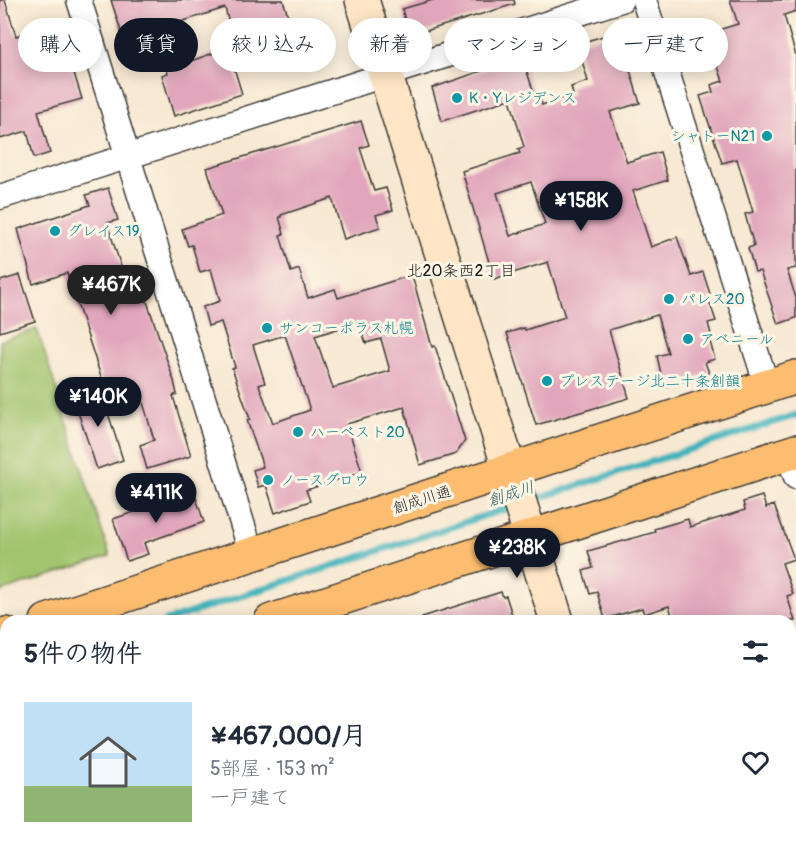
<!DOCTYPE html>
<html lang="ja">
<head>
<meta charset="utf-8">
<style>
  body { margin:0; font-family:Pangolin,"Klee One",sans-serif; background:#f2f2f3; color:#1f2937; height:100vh; display:flex; flex-direction:column; font-size:22px; white-space:nowrap }
  * { box-sizing:border-box; margin:0 }
  p { font-size:20px; color:#747a83 }
  .icon { flex:none; width:33px; height:33px; fill:none; stroke:currentColor; stroke-width:2; stroke-linecap:round; stroke-linejoin:round }
  .map { position:relative; flex:1; overflow:hidden }
  .details { position:absolute; left:0px; top:615px; width:796px; height:236px; display:flex; flex-direction:column; background:#fff; border-radius:18px 18px 0 0; box-shadow:0 3px 15px #0003 }
  .details>* { flex:none }
  .guide { position:absolute; left:18px; top:18px; width:760px; height:54px; display:flex; gap:12px }
  .price { position:absolute; translate:-50% -51px; padding:0 14px; border-radius:21px; background:#111827; color:#fff; font-size:20px; line-height:39px; filter:drop-shadow(0 2px 3px #0008) }
  .price::after { content:''; position:absolute; left:50%; top:36px; width:18px; height:14px; margin-left:-9px; background:inherit; clip-path:polygon(0 0,100% 0,50% 100%) }
  .price.active { background:#222; color:#fff }
  ul { padding:0; list-style:none }
  li { display:flex; align-items:center; gap:18px; height:150px; padding:0 24px }
  li+li { border-top:2px solid #e0e1e3 }
  li span { display:grid; place-items:center; flex:none; width:168px; height:120px; border-radius:0px; color:#555 }
  li>.icon { margin-inline-start:auto }
  span .icon { width:72px; height:72px; fill:#fffc; stroke-width:1 }
  li b { font-size:26px }
  h2 { display:flex; justify-content:space-between; align-items:center; height:72px; padding:0 24px; font-size:26px }
  .chip { padding:0 21px; border-radius:27px; background:#fff; box-shadow:0 3px 15px #0003; font-size:21px; line-height:54px }
  .chip.active { background:#111827; color:#fff }
  .map>svg:first-child { display:block }
</style>
</head>
<body>
<div class="map">
<svg width="796" height="850" viewBox="0 0 796 850">
  <rect width="100%" height="100%" fill="#fcf5e5"/>
  <filter id="ink" filterUnits="userSpaceOnUse"><feTurbulence type="fractalNoise" baseFrequency=".0167" numOctaves="2"/><feDisplacementMap in="SourceGraphic" scale="12" xChannelSelector="R" yChannelSelector="G"/><feConvolveMatrix kernelMatrix="1 2 1 2 8 2 1 2 1" color-interpolation-filters="sRGB"/></filter>
  <filter id="wash" filterUnits="userSpaceOnUse"><feTurbulence type="fractalNoise" baseFrequency=".008" numOctaves="4" result="noise"/><feDisplacementMap in="SourceGraphic" scale="24" xChannelSelector="R" yChannelSelector="G"/><feGaussianBlur stdDeviation="1.35" result="paint"/><feColorMatrix in="noise" values="0 0 0 0 0 0 0 0 0 0 0 0 0 0 0 0 0 1.4 0 .05"/><feComposite in="paint" operator="in"/></filter>
  <g filter="url(#wash)">
    <rect width="100%" height="100%" fill="#f7e8d1"/>
    <path fill="#a3c46e" stroke="#607045" stroke-width="1.5" d="M37 329 110 556 0 592V341Z"/>
    <g fill="none" stroke-linecap="round" stroke-linejoin="round">
      <g stroke="#43b3bc" stroke-width="7">
        <path d="M527 502 796 415"/>
        <path d="M166 621 511 507"/>
        <path d="M0 675 6 673"/>
      </g>
    </g>
    <g id="blocks">
      <g fill="#e1a6bc" fill-rule="evenodd">
        <path d="M0 0H5L16 36 53 25 64 62 70 60 82 99 38 111 50 153 34 158 27 131 0 139Z"/>
        <path d="M111 0H283L288 16 232 34 225 8 177 23 188 62 228 48 242 94 174 116 162 75 168 73 155 30 124 40Z"/>
        <path d="M433 0H514L515 4 409 36 402 9Z"/>
        <path d="M730 0H796V11L784 15 796 56V268L787 270 796 298V318L778 324 760 271 755 272 748 248 754 246 745 214 753 212 737 159 722 163 700 96 713 92 711 85 723 81 708 38 716 35 715 31 738 24Z"/>
        <path d="M626 29 637 62 628 64 640 103 610 112 627 162 660 152 668 180 633 191 651 247 677 237 691 276 703 272 711 297 708 298 716 321 708 323 711 334 708 335 715 359 705 362 709 373 664 387 657 356 668 353 657 315 609 330 629 398 536 425 507 333 524 328 525 330 565 317 548 262 494 279 462 171 520 153 518 149 524 147 510 99 442 121 432 88 522 57 535 96 539 95 542 105 573 94 571 87 588 81 577 44ZM531 182 545 224 510 236 497 193Z"/>
        <path d="M361 121 369 145 360 148 374 191 386 188 393 210 376 215 380 227 344 239 332 198 281 215V217H279L284 234 280 235 291 272 299 269 308 298 335 289 338 298 412 275 432 347 435 346 465 441 456 454 420 465 404 407 347 424 362 472 306 490 310 501 275 513 266 485 258 487 253 470 263 467 247 420 250 419 232 368 235 367 221 322 208 326 203 307 220 301 211 269 200 272 192 245 188 246 182 229 222 215 207 168ZM359 322 366 343 381 339 390 371 333 388 315 336ZM285 335 310 410 273 423 259 385 265 383 253 345Z"/>
        <path d="M108 188 118 220 107 223 123 273 136 269 174 381 177 394 173 396 191 456 147 469 140 445 154 440 140 392 109 401 67 273 33 284 18 229 90 205 86 195Z"/>
        <path d="M20 275 35 321 0 332V281Z"/>
        <path d="M100 388 123 460 97 469 73 397Z"/>
        <path d="M194 492 204 522 144 543 148 554 127 561 113 519Z"/>
        <path d="M762 496 766 508 774 505 794 559 782 563 793 594 787 596 795 621H674L669 606 644 614 642 608 605 619 597 592 590 594 583 571 593 568 588 551 655 532 654 529 688 519 690 527 745 510 743 502Z"/>
        <path d="M501 592 503 597 506 596 514 621H423L422 617Z"/>
      </g>
    </g>
  </g>
  <g filter="url(#ink)">
    <use href="#blocks" fill-opacity="0" stroke="#3d3b37" stroke-width="1.5"/>
    <g fill="none" stroke-linecap="round" stroke-linejoin="round">
      <defs>
        <path id="lane" d="M71 844 73 850"/>
        <g id="street">
          <path d="M79 0 252 555"/>
          <path d="M644 0 767 386"/>
          <path d="M0 197 621 0"/>
          <path d="M788 453 796 477"/>
        </g>
        <g id="secondary">
          <path d="M362 0 557 621"/>
          <path d="M628 844 629 850"/>
        </g>
        <g id="highway">
          <path d="M47 621 796 377"/>
          <path d="M271 621 796 451"/>
          <path d="M0 636 6 634"/>
          <path d="M0 709 6 707"/>
        </g>
      </defs>
      <use href="#lane" stroke="#3d3b37" stroke-width="15"/>
      <use href="#street" stroke="#3d3b37" stroke-width="27"/>
      <use href="#secondary" stroke="#3d3b37" stroke-width="36"/>
      <use href="#highway" stroke="#3d3b37" stroke-width="36"/>
      <use href="#lane" stroke="#fff" stroke-width="12"/>
      <use href="#street" stroke="#fff" stroke-width="24"/>
      <use href="#secondary" stroke="#fee5c5" stroke-width="33"/>
      <use href="#highway" stroke="#fcbd6f" stroke-width="33"/>
    </g>
  </g>
  <g fill="#0f9aa8" stroke="#fcf5e5" stroke-width="2">
    <circle cx="457" cy="98" r="6"/>
    <circle cx="767" cy="136" r="6"/>
    <circle cx="55" cy="231" r="6"/>
    <circle cx="669" cy="299" r="6"/>
    <circle cx="267" cy="328" r="6"/>
    <circle cx="688" cy="339" r="6"/>
    <circle cx="547" cy="381" r="6"/>
    <circle cx="298" cy="432" r="6"/>
    <circle cx="268" cy="480" r="6"/>
  </g>
  <g text-anchor="middle" dominant-baseline="central" stroke-width="6" stroke-linejoin="round" paint-order="stroke">
    <g font-size="15" fill="#0d838f" stroke="#fcf5e5" text-anchor="start">
      <text x="469" y="98">K・Yレジデンス</text>
      <text x="755" y="136" text-anchor="end">シャトーN21</text>
      <text x="67" y="231">グレイス19</text>
      <text x="681" y="299">パレス20</text>
      <text x="279" y="328">サンコーポラス札幌</text>
      <text x="700" y="339">アベニール</text>
      <text x="559" y="381">プレステージ北二十条創韻</text>
      <text x="310" y="432">ハーベスト20</text>
      <text x="280" y="480">ノースグロウ</text>
    </g>
    <g font-size="15" fill="#1c1c1c" stroke="#fcf5e5">
      <text transform="translate(422 500) rotate(-18)">創成川通</text>
    </g>
    <g font-size="16" fill="#1c1c1c" stroke="#fcf5e5">
      <text x="461" y="271">北20条西2丁目</text>
    </g>
    <g font-size="16" font-style="italic" fill="#2e6064" stroke="#fcf5e5">
      <text transform="translate(511 494) rotate(-18)">創成川</text>
    </g>
  </g>
</svg>
<b class="price" style="left:581px;top:232px">¥158K</b>
<b class="price active" style="left:111px;top:316px">¥467K</b>
<b class="price" style="left:98px;top:428px">¥140K</b>
<b class="price" style="left:156px;top:524px">¥411K</b>
<b class="price" style="left:517px;top:579px">¥238K</b>
<div class="guide">
<a class="chip">購入</a>
<a class="chip active">賃貸</a>
<a class="chip">絞り込み</a>
<a class="chip">新着</a>
<a class="chip">マンション</a>
<a class="chip">一戸建て</a>
</div>
<section class="details">
<h2>5件の物件<svg class="icon" aria-label="filters" viewBox="0 0 24 24"><path d="M4 7h16M4 17h16"/><circle cx="9" cy="7" r="2"/><circle cx="15" cy="17" r="2"/></svg></h2>
<ul>
<li><span style="background:linear-gradient(#bfe0f5 70%,#8fb573 0)"><svg class="icon" aria-label="home" viewBox="0 0 24 24"><path d="M3 11l9-7 9 7M6 9v11h12V9"/></svg></span><div><b>¥467,000/月</b><p>5部屋 · 153 m²</p><p>一戸建て</p></div><svg class="icon" aria-label="heart" viewBox="0 0 24 24"><path d="M12 20l-8-8c-3-5 5-10 8-4 3-6 11-1 8 4z"/></svg></li>
</ul>
</section>
</div>
</body>
</html>
